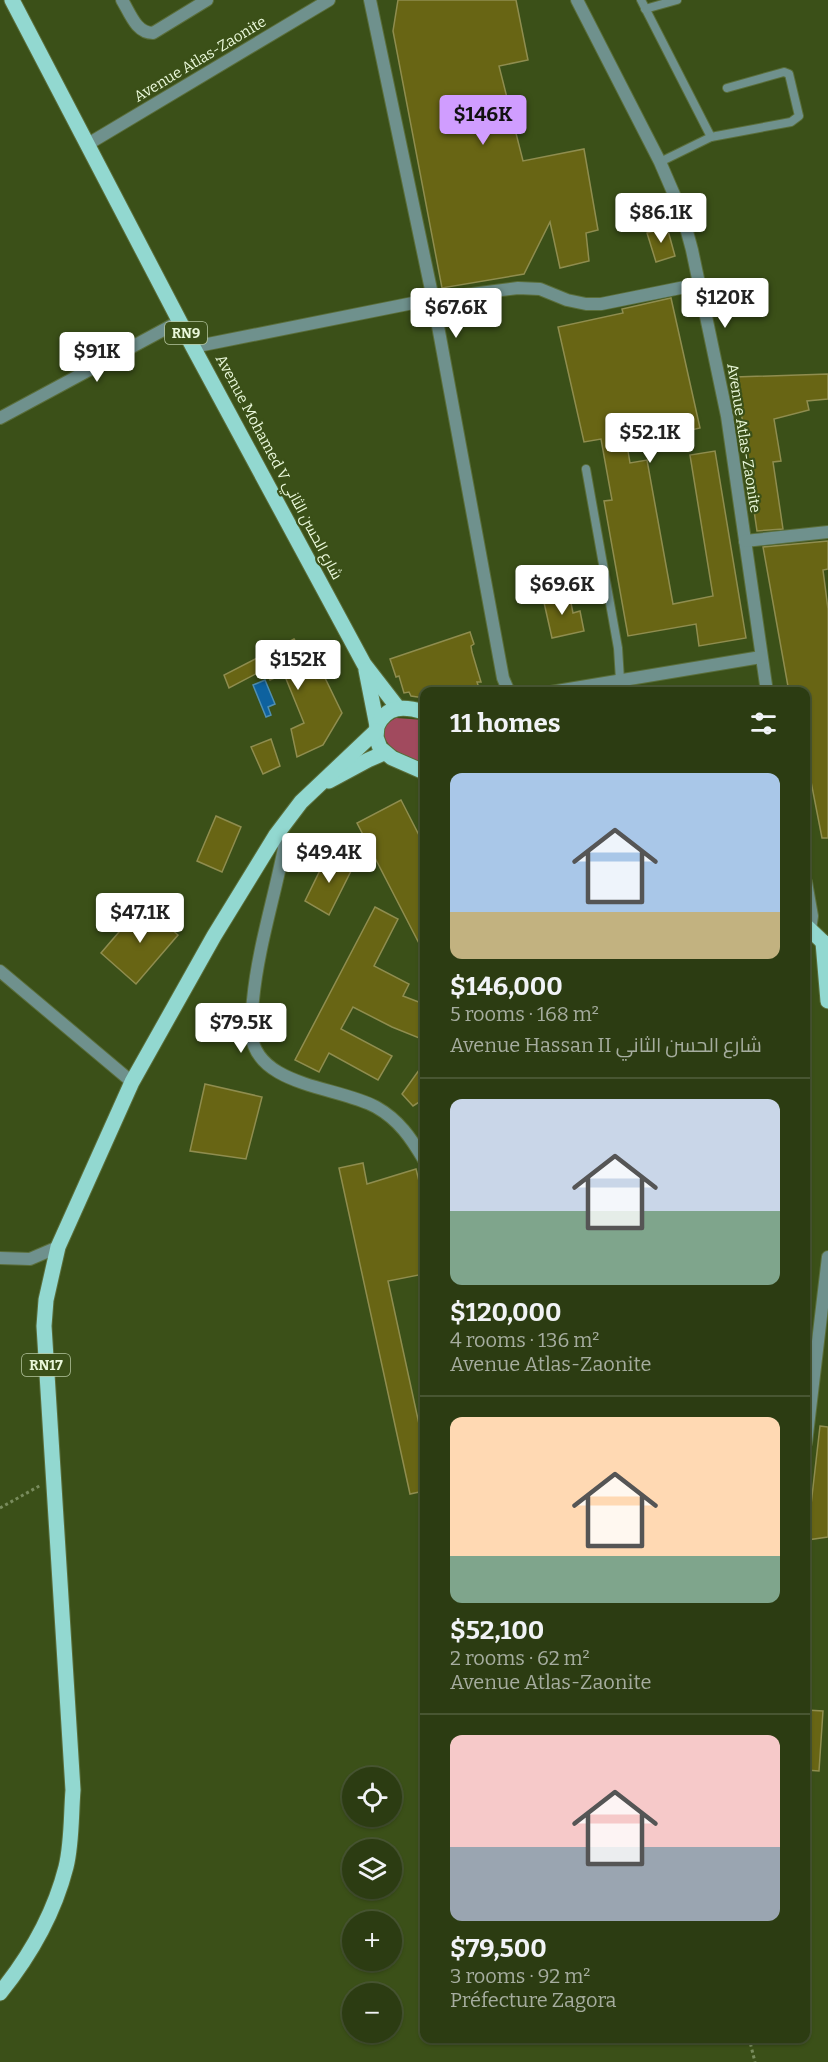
<!DOCTYPE html>
<html lang="en">
<head>
<meta charset="utf-8">
<style>
  body { margin:0; font-family:Bitter,Cairo,serif; background:#384720; color:#f1f3f6; height:100vh; display:flex; flex-direction:column; font-size:22px; white-space:nowrap }
  * { box-sizing:border-box; margin:0 }
  p { font-size:20px; color:#a6ad9f }
  .icon { flex:none; width:33px; height:33px; fill:none; stroke:currentColor; stroke-width:2; stroke-linecap:round; stroke-linejoin:round }
  .map { position:relative; flex:1; overflow:hidden }
  .drawer { position:absolute; left:420px; top:687px; width:390px; height:1356px; display:flex; flex-direction:column; background:#2c3c12; border-radius:12px; box-shadow:0 2px 4px #0004,0 0 0 2px #485632 }
  .drawer>* { flex:none }
  .controls { position:absolute; left:342px; top:1767px; display:grid; gap:12px }
  .controls a { display:grid; place-items:center; width:60px; height:60px; border-radius:50%; background:#2c3c12; box-shadow:0 2px 4px #0004,0 0 0 2px #485632; font-size:30px }
  .price { position:absolute; translate:-50% -51px; padding:0 14px; border-radius:6px; background:#fff; color:#222; font-size:20px; line-height:39px; filter:drop-shadow(0 2px 3px #0008) }
  .price::after { content:''; position:absolute; left:50%; top:36px; width:18px; height:14px; margin-left:-9px; background:inherit; clip-path:polygon(0 0,100% 0,50% 100%) }
  .price.active { background:#d09dff; color:#111 }
  ul { padding:0; list-style:none }
  li { display:grid; align-content:center; gap:12px; height:318px; padding:0 30px }
  li+li { border-top:2px solid #485632 }
  li span { display:grid; place-items:center; height:186px; border-radius:12px; color:#555 }
  li>.icon { margin-inline-start:auto }
  span .icon { width:108px; height:108px; fill:#fffc; stroke-width:1 }
  li b { font-size:26px }
  h2 { display:flex; justify-content:space-between; align-items:center; height:72px; padding:0 30px; font-size:26px }
  .map>svg:first-child { display:block }
</style>
</head>
<body>
<div class="map">
<svg width="828" height="2062" viewBox="0 0 828 2062">
  <rect width="100%" height="100%" fill="#3b5018"/>
  <path fill="#a14a5e" d="M396 718 424 720V763C412 759 383 749 384 732 385 725 390 721 396 718Z"/>
  <path fill="#0e629f" stroke="#508fb1" stroke-width="1.5" d="M265 680 275 704 268 707 271 715 266 717 253 685Z"/>
  <g fill="#686514" stroke="#8f8d4f" stroke-width="1.5">
    <path d="M398 0H516L528 60 499 66 523 161 584 149 598 230 586 233 589 261 560 268 550 222 524 274 442 288 393 31Z"/>
    <path d="M667 227 675 256 656 262 647 233Z"/>
    <path d="M671 298 700 428 652 439 649 428 625 433 630 463 647 460 673 604 713 596 690 455 715 451 746 638 699 646 696 624 628 636 604 501 612 500 601 439 584 442 558 327 623 313 622 309Z"/>
    <path d="M828 374V399L807 401 809 410 774 419 781 461 773 462 783 529 757 531 743 435H745L735 377Z"/>
    <path d="M828 541V569L823 570 828 609V838H822L806 756V692H789L763 547Z"/>
    <path d="M569 593 573 613 580 611 584 631 552 638 543 598Z"/>
    <path d="M470 632 474 644 471 646 472 652 481 682H477L479 688 466 692H424V698L411 696 409 692 404 693 399 676 396 677 390 659Z"/>
    <path d="M294 639 299 647 308 643 342 713 323 745 297 757 291 729 304 723 284 674 270 680 265 669 229 688 224 675Z"/>
    <path d="M271 739 280 766 263 774 251 747Z"/>
    <path d="M401 800 424 845V953L357 823Z"/>
    <path d="M216 816 241 827 222 872 197 861Z"/>
    <path d="M328 854 353 867 329 915 305 901Z"/>
    <path d="M143 904 178 935 136 984 101 953Z"/>
    <path d="M375 907 398 919 374 966 409 984 403 996 424 1004V1040L392 1027 353 1007 341 1029 392 1056 378 1080 329 1053 319 1072 295 1060Z"/>
    <path d="M424 1063V1099L413 1106 402 1094Z"/>
    <path d="M205 1084 262 1097 246 1159 190 1151Z"/>
    <path d="M363 1163 367 1184 416 1169 424 1201V1274L388 1281 424 1447V1491L410 1494 339 1168Z"/>
    <path d="M820 1426 828 1427V1537L807 1540Z"/>
    <path d="M806 1710 823 1711 819 1771 806 1770Z"/>
  </g>
  <g fill="none" stroke-linecap="round" stroke-linejoin="round">
    <defs>
      <g id="lane">
        <path d="M641 0 711 137 791 122 799 116 789 74 784 72 727 88"/>
        <path d="M645 9 677 0"/>
        <path d="M660 162 711 137"/>
        <path d="M586 469 618 648 620 680"/>
      </g>
      <g id="street">
        <path d="M122 0C130 13 136 33 153 33L207 0"/>
        <path d="M370 0 433 299 503 678 509 692"/>
        <path d="M577 0 660 162 682 213 692 250 727 416 767 692"/>
        <path d="M88 144 329 0"/>
        <path d="M193 347 433 299 518 288 540 289 567 300 586 304H601L700 284"/>
        <path d="M0 418 180 321"/>
        <path d="M745 541 828 532"/>
        <path d="M551 692 761 657"/>
        <path d="M276 835 282 841 284 848C274 899 258 948 253 1000 252 1010 250 1021 251 1032 255 1087 338 1086 376 1107 399 1120 411 1138 424 1160"/>
        <path d="M806 882 812 916 810 930"/>
        <path d="M0 971 132 1082"/>
        <path d="M0 1258 30 1259 58 1247"/>
        <path d="M806 1443 828 1257"/>
      </g>
      <g id="primary">
        <path d="M12 0 193 347 364 664 398 708"/>
        <path d="M366 670 377 726 376 737 380 748 392 758 424 772"/>
        <path d="M377 726C387 705 404 706 424 712"/>
        <path d="M329 781 368 760 384 753"/>
        <path d="M806 926 823 942 828 950"/>
        <path d="M823 942 828 1001"/>
        <path d="M0 1993C30 1956 54 1914 66 1867 72 1843 71 1815 73 1790L44 1326 46 1300 58 1247 132 1082 214 936 276 835 301 802 376 731"/>
      </g>
    </defs>
    <use href="#lane" stroke="#5a6e3b" stroke-width="10"/>
    <use href="#street" stroke="#5a6e3b" stroke-width="14"/>
    <use href="#primary" stroke="#5a6e3b" stroke-width="17"/>
    <g stroke="#798c5d" stroke-width="3" stroke-dasharray="3 3" stroke-linecap="butt">
      <path d="M0 1508 41 1485"/>
      <path d="M749 2038 755 2062"/>
    </g>
    <use href="#lane" stroke="#6f918d" stroke-width="8"/>
    <use href="#street" stroke="#6f918d" stroke-width="12"/>
    <use href="#primary" stroke="#92d8d0" stroke-width="15"/>
  </g>
  <g text-anchor="middle" dominant-baseline="central" stroke-width="4.5" stroke-linejoin="round" paint-order="stroke">
    <g fill="#3b5018" stroke="#b6c6a0" stroke-width="1.5">
      <rect x="165" y="322" width="42" height="22" rx="4.5"/>
      <rect x="22" y="1354" width="48" height="22" rx="4.5"/>
    </g>
    <g font-size="14" font-weight="bold" fill="#eaf8da">
      <text x="186" y="333">RN9</text>
      <text x="46" y="1365">RN17</text>
    </g>
    <g font-size="15" fill="#eaf8da" stroke="#3b5018">
      <text transform="translate(200 59) rotate(-31)">Avenue Atlas-Zaonite</text>
      <text transform="translate(744 438) rotate(81)">Avenue Atlas-Zaonite</text>
      <text transform="translate(279 467) rotate(62)">Avenue Mohamed V شارع الحسن الثاني</text>
    </g>
  </g>
</svg>
<div class="controls">
<a><svg class="icon" aria-label="locate" viewBox="0 0 24 24"><circle cx="12" cy="12" r="6"/><path d="M12 2v4M12 18v4M2 12h4M18 12h4"/></svg></a>
<a><svg class="icon" aria-label="layers" viewBox="0 0 24 24"><path d="M12 4l9 5-9 5-9-5zM3 14l9 5 9-5"/></svg></a>
<a>+</a>
<a>−</a>
</div>
<b class="price active" style="left:483px;top:146px">$146K</b>
<b class="price" style="left:661px;top:244px">$86.1K</b>
<b class="price" style="left:725px;top:329px">$120K</b>
<b class="price" style="left:456px;top:339px">$67.6K</b>
<b class="price" style="left:97px;top:383px">$91K</b>
<b class="price" style="left:650px;top:464px">$52.1K</b>
<b class="price" style="left:562px;top:616px">$69.6K</b>
<b class="price" style="left:298px;top:691px">$152K</b>
<b class="price" style="left:329px;top:884px">$49.4K</b>
<b class="price" style="left:140px;top:944px">$47.1K</b>
<b class="price" style="left:241px;top:1054px">$79.5K</b>
<section class="drawer">
<h2>11 homes<svg class="icon" aria-label="filters" viewBox="0 0 24 24"><path d="M4 7h16M4 17h16"/><circle cx="9" cy="7" r="2"/><circle cx="15" cy="17" r="2"/></svg></h2>
<ul>
<li><span style="background:linear-gradient(#a9c7e8 75%,#c2b280 0)"><svg class="icon" aria-label="home" viewBox="0 0 24 24"><path d="M3 11l9-7 9 7M6 9v11h12V9"/></svg></span><div><b>$146,000</b><p>5 rooms · 168 m²</p><p>Avenue Hassan II شارع الحسن الثاني</p></div></li>
<li><span style="background:linear-gradient(#c9d6e8 60%,#7fa58c 0)"><svg class="icon" aria-label="home" viewBox="0 0 24 24"><path d="M3 11l9-7 9 7M6 9v11h12V9"/></svg></span><div><b>$120,000</b><p>4 rooms · 136 m²</p><p>Avenue Atlas-Zaonite</p></div></li>
<li><span style="background:linear-gradient(#ffd9b3 75%,#7fa58c 0)"><svg class="icon" aria-label="home" viewBox="0 0 24 24"><path d="M3 11l9-7 9 7M6 9v11h12V9"/></svg></span><div><b>$52,100</b><p>2 rooms · 62 m²</p><p>Avenue Atlas-Zaonite</p></div></li>
<li><span style="background:linear-gradient(#f6c9c9 60%,#9aa5b1 0)"><svg class="icon" aria-label="home" viewBox="0 0 24 24"><path d="M3 11l9-7 9 7M6 9v11h12V9"/></svg></span><div><b>$79,500</b><p>3 rooms · 92 m²</p><p>Préfecture Zagora</p></div></li>
</ul>
</section>
</div>
</body>
</html>
